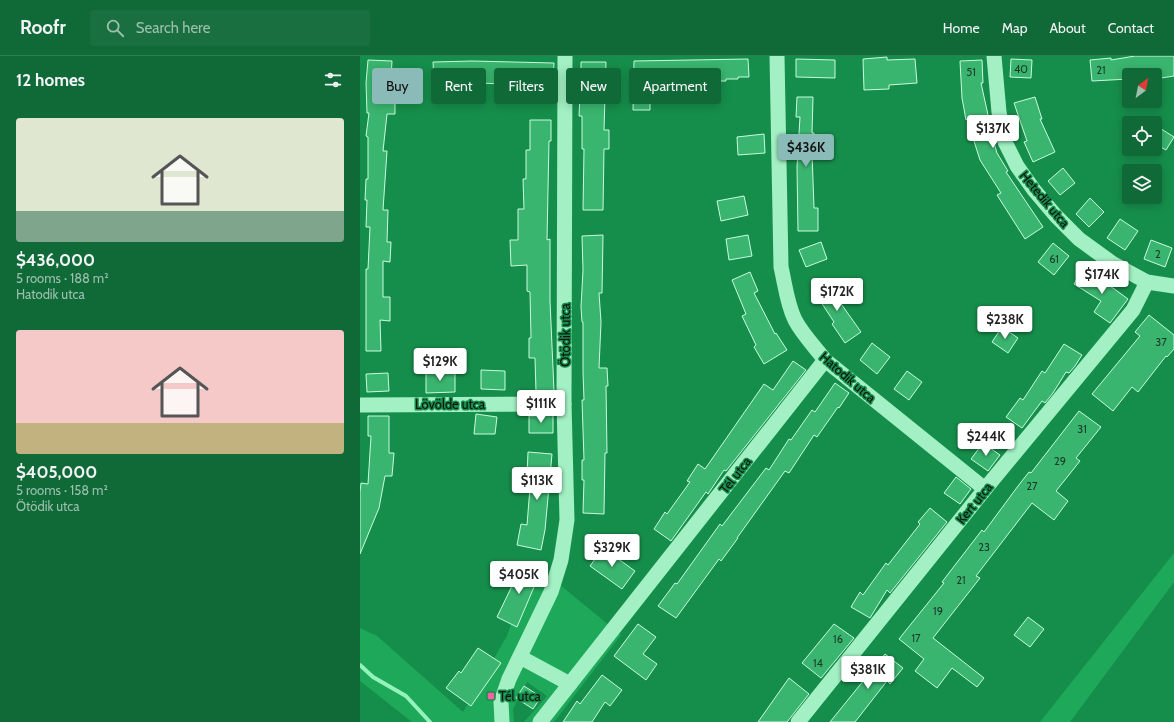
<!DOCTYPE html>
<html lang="en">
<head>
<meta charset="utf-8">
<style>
  body { margin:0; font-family:Cabin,sans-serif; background:#196f40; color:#f1f3f6; height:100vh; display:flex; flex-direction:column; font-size:15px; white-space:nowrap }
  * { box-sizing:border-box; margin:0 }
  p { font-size:13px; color:#9cbfae }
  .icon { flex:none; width:22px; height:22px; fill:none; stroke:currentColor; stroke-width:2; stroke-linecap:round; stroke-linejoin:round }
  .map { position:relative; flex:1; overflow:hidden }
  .sheet { display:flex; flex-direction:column; background:#106a38; width:360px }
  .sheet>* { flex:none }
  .top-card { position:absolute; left:12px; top:12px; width:380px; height:36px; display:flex; gap:8px }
  .needle { width:26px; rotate:32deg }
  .buttons { position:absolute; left:762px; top:12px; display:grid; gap:8px }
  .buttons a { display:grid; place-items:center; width:40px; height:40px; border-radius:4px; background:#106a38; box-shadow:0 2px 10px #0003; font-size:20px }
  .price { position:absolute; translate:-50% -34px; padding:0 9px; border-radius:4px; background:#fff; color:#222; font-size:13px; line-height:26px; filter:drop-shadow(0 1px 2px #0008) }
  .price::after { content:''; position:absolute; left:50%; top:24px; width:12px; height:9px; margin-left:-6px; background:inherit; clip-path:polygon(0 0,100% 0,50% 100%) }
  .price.on { background:#8bbbb9; color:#111 }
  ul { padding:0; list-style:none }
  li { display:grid; align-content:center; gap:8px; height:212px; padding:0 16px }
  li span { display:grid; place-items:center; height:124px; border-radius:4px; color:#555 }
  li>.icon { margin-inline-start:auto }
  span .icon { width:72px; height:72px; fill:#fffc; stroke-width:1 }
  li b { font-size:17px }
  h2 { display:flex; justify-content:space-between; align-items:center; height:48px; padding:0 16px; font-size:17px }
  .chip { padding:0 14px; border-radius:4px; background:#106a38; box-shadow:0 2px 10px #0003; font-size:14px; line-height:36px }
  .chip.on { background:#8bbbb9; color:#111 }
  header { display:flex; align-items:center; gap:24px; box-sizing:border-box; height:56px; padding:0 20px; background:#106a38; border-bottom:1px solid #307d53 }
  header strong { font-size:19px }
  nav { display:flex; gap:22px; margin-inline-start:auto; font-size:14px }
  .search { width:280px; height:36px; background:#196f40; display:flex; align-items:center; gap:10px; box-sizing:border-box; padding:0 14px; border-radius:4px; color:#9cbfae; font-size:15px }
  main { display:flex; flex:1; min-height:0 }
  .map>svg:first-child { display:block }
</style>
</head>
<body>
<header>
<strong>Roofr</strong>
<div class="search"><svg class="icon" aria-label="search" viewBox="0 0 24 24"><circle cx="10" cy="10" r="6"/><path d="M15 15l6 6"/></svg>Search here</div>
<nav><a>Home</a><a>Map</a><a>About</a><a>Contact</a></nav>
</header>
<main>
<section class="sheet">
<h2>12 homes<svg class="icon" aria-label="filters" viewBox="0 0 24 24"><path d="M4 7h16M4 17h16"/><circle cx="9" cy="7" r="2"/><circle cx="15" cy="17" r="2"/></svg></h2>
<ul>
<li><span style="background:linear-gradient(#dfe7d0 75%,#7fa58c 0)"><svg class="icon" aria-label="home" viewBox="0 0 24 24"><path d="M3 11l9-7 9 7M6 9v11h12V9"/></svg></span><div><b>$436,000</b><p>5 rooms · 188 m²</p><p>Hatodik utca</p></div></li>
<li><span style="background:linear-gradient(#f6c9c9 75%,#c2b280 0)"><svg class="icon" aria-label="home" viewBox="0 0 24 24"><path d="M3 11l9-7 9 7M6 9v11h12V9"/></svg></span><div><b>$405,000</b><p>5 rooms · 158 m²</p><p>Ötödik utca</p></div></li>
</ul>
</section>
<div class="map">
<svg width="814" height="666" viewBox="0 0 814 666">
  <rect width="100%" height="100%" fill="#168e4b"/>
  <g fill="#1ea859">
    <path d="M814 497V526L710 666H680Z"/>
    <path d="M172 506 261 579 194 666H164L187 640 167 626 153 653 154 666H52L0 625V572L17 580 103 656 147 580Z"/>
  </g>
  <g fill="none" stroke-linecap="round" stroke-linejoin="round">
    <path stroke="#94f2bb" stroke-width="4" d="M0 609 13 621 46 640 70 666"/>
  </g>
  <g fill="#3ab56f" stroke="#c8fbde">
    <path d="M775 0H814V20L795 23V19H769V23L732 25 730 4 751 2V4Z"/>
    <path d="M527 1V4L555 3 557 27 529 29V33L504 34 503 3Z"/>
    <path d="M388 3 389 21H378V23H366V25H350V21H314V25H290V54H273L274 5Z"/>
    <path d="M436 3 475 4V22L436 21Z"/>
    <path d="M651 3 672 4 671 22 650 21Z"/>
    <path d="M8 4 32 5 30 40H35V58H27L23 95H27L23 154H28L27 186H31L30 206 23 205V241H30V265L20 264 21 295H6V213H8L10 171H6L7 144H5L6 123H8V81L6 80 9 57H7L6 27Z"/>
    <path d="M622 4 623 27H621L628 59 626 60 637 97 648 115 646 116 683 171 665 183 637 139 641 137 620 104 607 63 606 64 602 42 600 5Z"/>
    <path d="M112 5 194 7 193 31 163 29V31H145V28L116 27V25L74 26 73 6Z"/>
    <path d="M221 6H246L244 74H249V93H244L243 154H223L224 93H222V60H219L220 39H221Z"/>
    <path d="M437 41H453L452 77H454L453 97H452L454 152H458V175H438L437 111 440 61H436Z"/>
    <path d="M675 41 682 63H680L695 96 673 106 664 86 667 85 654 47Z"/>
    <path d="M170 64H191V85H189L187 184 190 183V245L194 335 176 336 175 302H169V282H171L170 236 167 235V209L151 210 150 184H158V153H164L163 123H166V94H170Z"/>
    <path d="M795 69 814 81 806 94 795 88Z"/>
    <path d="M404 78 405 97 378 99 377 81Z"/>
    <path d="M703 112 715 127 700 139 688 125Z"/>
    <path d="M384 140 388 159 361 165 357 145Z"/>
    <path d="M730 142 744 156 729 171 716 158Z"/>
    <path d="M760 163 778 175 765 194 747 182Z"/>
    <path d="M243 179 242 237H239L241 266 239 312H247L248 330H246L247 397H245L244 458 223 457 224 424H222V404H224L222 344H224L223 316V266H222L221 251 223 214 222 180Z"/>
    <path d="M388 179 392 200 369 204 366 183Z"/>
    <path d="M791 184 812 192 805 211 784 203Z"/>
    <path d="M461 186 467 203 446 211 439 194Z"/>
    <path d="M693 187 709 200 694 219 678 206Z"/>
    <path d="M724 211 768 243 750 267 734 256 741 245 714 228Z"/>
    <path d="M390 216 398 235 394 237 415 278 416 277 427 294 404 308 394 291 396 289 382 260 386 258 372 224Z"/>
    <path d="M468 225 478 242H477L501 276 485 287 472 268 474 266 453 234Z"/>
    <path d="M789 259 814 279V293L807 301 806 300 778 336 772 331 753 355 732 338 780 280 775 276Z"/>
    <path d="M642 271 658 282 648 297 632 286Z"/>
    <path d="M512 287 530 301 517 318 500 304Z"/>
    <path d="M704 288 722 299 715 310 709 317 706 316 693 337 685 347 682 345 662 372 646 361 660 342 663 344 682 315 685 317Z"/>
    <path d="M433 305 446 314 366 415 364 414 348 438 346 436 311 485 294 473 305 456 307 458 330 426 327 425 338 408 345 413 404 328 413 334Z"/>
    <path d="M121 314 145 315V334L121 333Z"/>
    <path d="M66 315H95V336L66 337Z"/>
    <path d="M547 315 562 326 549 344 534 333Z"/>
    <path d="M28 317 29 335 7 336 6 318Z"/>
    <path d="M475 327 489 337 479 352 478 351 457 381 454 379 429 417 425 415 377 482H378L361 505 359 503 316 562 298 550 315 527 317 528 360 468 362 470 406 412 409 414 429 383 431 384 452 354 455 356Z"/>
    <path d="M719 355 741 371 716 402 720 405 696 435 708 445 694 464 672 447 616 520 620 522 573 582 624 622 617 631 592 612 577 632 555 615 564 603 539 583 584 527 582 526 622 474 624 476 658 430 669 416 671 417Z"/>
    <path d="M116 358 137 361 135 378H114Z"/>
    <path d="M193 359V377H169V360Z"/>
    <path d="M8 360H29V397H34L32 420H25L19 452 0 498V436L1 427 8 428 11 380H8Z"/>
    <path d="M623 387 640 399 628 415 611 403Z"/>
    <path d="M168 396 192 398 185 474 181 494 157 489 161 468 167 469 171 419H167Z"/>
    <path d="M596 421 611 433 600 448 584 437Z"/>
    <path d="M570 452 587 466 530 537 527 534 510 562 491 551 500 536 503 539 526 507 528 509 560 468 558 466Z"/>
    <path d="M243 492 275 515 262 533 230 510Z"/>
    <path d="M158 508 180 517 157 571 137 561 152 530 150 529Z"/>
    <path d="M668 561 684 573 670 591 654 579Z"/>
    <path d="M278 568 296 581 283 598 297 608 286 624 254 600Z"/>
    <path d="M474 568 494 582 461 622 442 607Z"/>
    <path d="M118 592 141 607 111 650 86 632 99 615 101 617Z"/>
    <path d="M525 598 543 612 530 628 527 625 495 666H470Z"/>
    <path d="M242 619 262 634 250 650 245 646 232 666H203L217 645 220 648Z"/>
    <path d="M429 622 449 638 427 666H398Z"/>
    <path d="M164 630 181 641 173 653 156 642Z"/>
  </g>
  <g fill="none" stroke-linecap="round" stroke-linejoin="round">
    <g stroke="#a2f0c3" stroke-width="15">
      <path d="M417 0 421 211C425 228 427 248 435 264 443 279 455 291 465 304L625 433"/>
      <path d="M634 0 639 56 645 86 657 110 674 134 696 160 719 183 752 207 787 226 814 230"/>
      <path d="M0 349 204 348"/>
      <path d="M160 601 210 628"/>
      <path d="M142 666 141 646 149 623 191 536 201 504 207 464 204 348 205 0"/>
      <path d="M180 666 465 304"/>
      <path d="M438 666 625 433 773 254 787 226"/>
    </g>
  </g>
  <rect fill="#ff60a2" stroke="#168e4b" stroke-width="1.5" x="127" y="636" width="8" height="8" rx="2"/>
  <g text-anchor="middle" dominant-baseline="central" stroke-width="3" stroke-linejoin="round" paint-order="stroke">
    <g font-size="11" fill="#1b3a28">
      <text x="661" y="13">40</text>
      <text x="741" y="14">21</text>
      <text x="611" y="16">51</text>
      <text x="798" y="198">2</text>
      <text x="694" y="203">61</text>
      <text x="801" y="286">37</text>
      <text x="722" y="373">31</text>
      <text x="700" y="405">29</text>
      <text x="672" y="430">27</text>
      <text x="624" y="491">23</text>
      <text x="601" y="524">21</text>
      <text x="578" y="555">19</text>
      <text x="556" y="582">17</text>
      <text x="478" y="583">16</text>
      <text x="458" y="607">14</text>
    </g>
    <g font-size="13" fill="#111" stroke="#168e4b">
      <text transform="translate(685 143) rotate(50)">Hetedik utca</text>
      <text transform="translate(205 279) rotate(-90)">Ötödik utca</text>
      <text transform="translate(488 321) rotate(41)">Hatodik utca</text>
      <text x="90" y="348">Lövölde utca</text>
      <text transform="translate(375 419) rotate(-52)">Tél utca</text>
      <text transform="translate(614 447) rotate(-51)">Kert utca</text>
    </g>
    <g font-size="13" fill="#111" stroke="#168e4b" text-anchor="start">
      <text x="139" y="640">Tél utca</text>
    </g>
  </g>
</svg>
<div class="buttons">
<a><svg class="needle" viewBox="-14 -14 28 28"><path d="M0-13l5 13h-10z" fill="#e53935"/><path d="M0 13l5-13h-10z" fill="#9cbfae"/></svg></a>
<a><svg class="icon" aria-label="locate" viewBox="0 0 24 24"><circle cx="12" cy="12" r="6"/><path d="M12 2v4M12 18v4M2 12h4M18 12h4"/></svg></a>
<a><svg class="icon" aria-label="layers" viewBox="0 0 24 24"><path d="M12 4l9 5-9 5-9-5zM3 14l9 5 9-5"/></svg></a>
</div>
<b class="price" style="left:633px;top:93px">$137K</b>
<b class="price on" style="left:446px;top:112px">$436K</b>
<b class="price" style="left:742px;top:239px">$174K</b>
<b class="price" style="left:477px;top:256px">$172K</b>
<b class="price" style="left:645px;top:284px">$238K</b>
<b class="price" style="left:80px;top:326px">$129K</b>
<b class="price" style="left:181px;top:368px">$111K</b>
<b class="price" style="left:626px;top:401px">$244K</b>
<b class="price" style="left:177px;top:445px">$113K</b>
<b class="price" style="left:252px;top:512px">$329K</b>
<b class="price" style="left:159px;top:539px">$405K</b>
<b class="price" style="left:508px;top:634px">$381K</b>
<div class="top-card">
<a class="chip on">Buy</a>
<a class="chip">Rent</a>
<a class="chip">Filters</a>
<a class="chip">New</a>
<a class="chip">Apartment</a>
</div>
</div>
</main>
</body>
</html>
